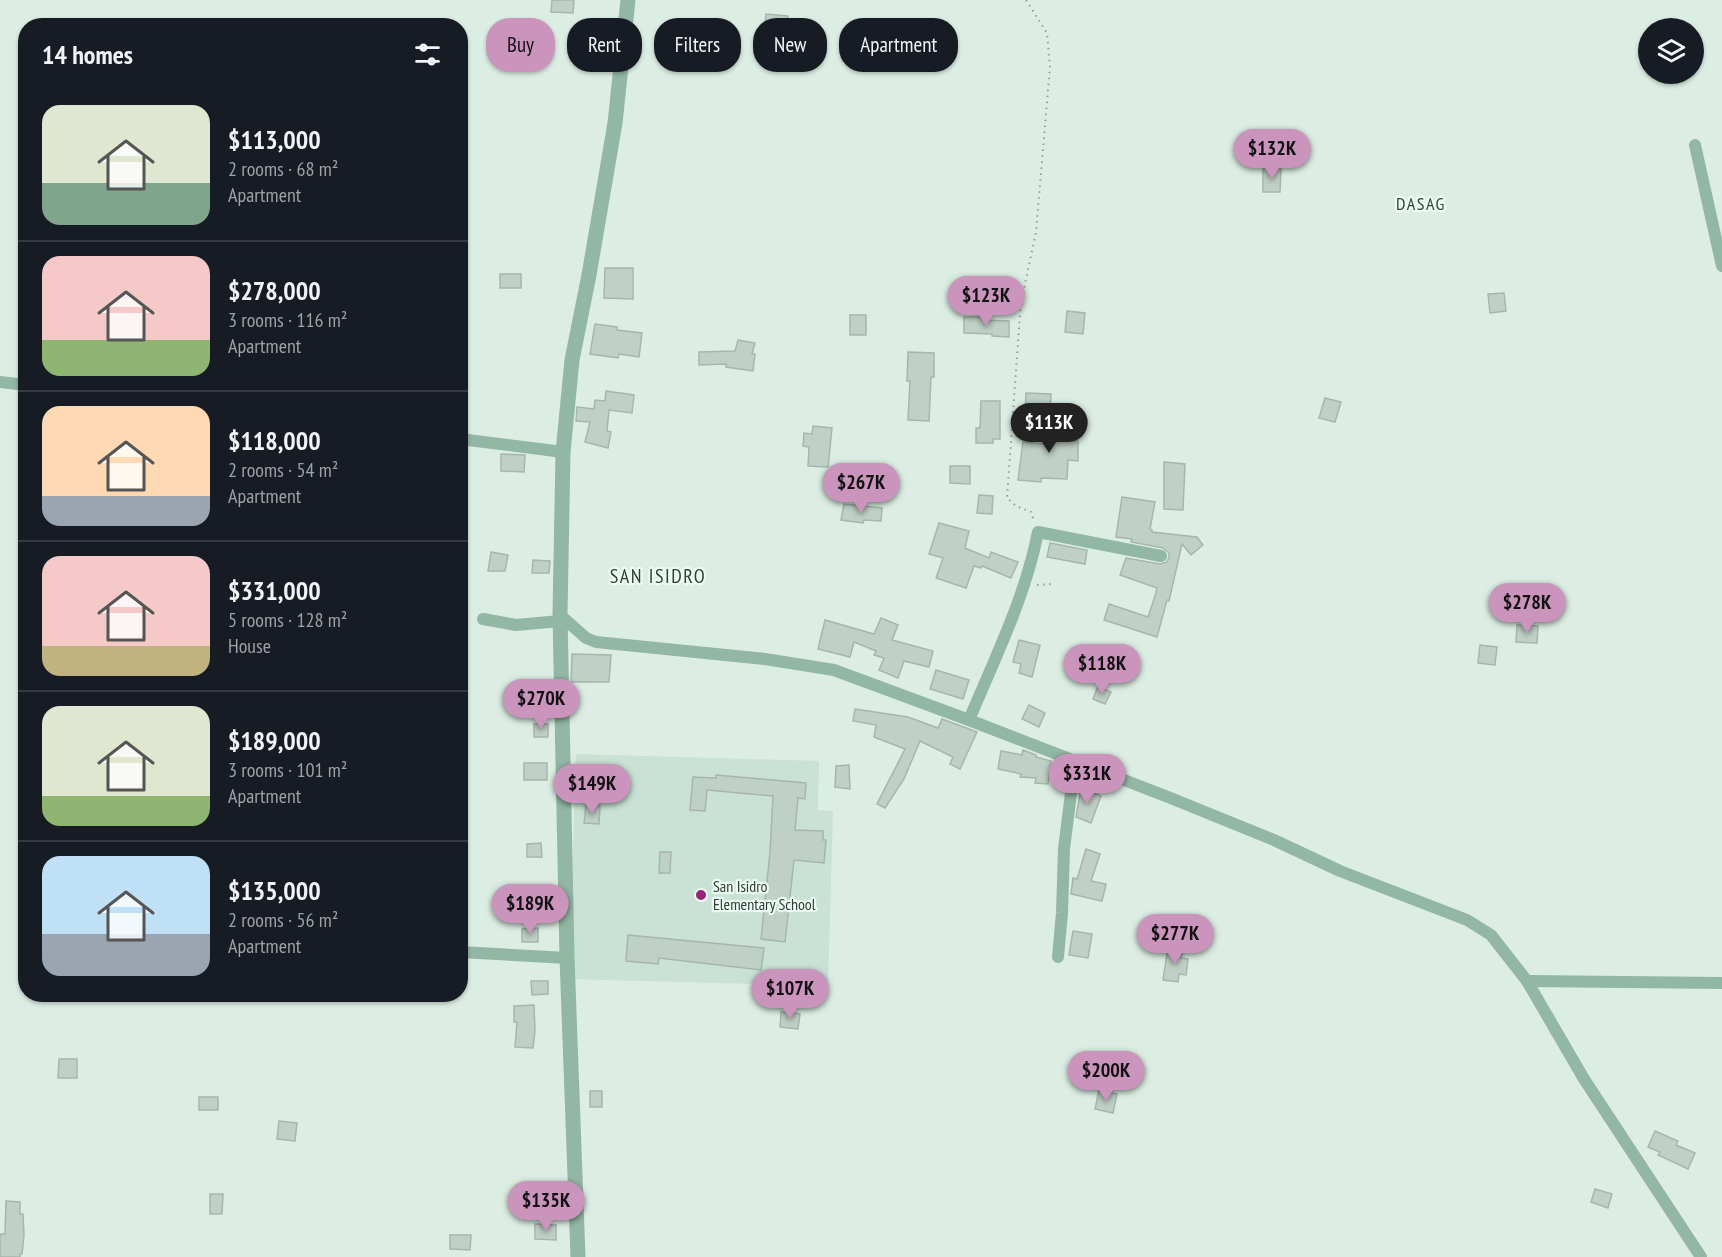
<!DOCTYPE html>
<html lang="en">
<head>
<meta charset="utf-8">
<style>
  body { margin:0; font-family:"PT Sans Narrow",sans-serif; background:#20242c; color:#f1f3f6; height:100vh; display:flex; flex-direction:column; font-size:22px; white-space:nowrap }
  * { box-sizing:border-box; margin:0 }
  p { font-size:20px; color:#9ea1a6 }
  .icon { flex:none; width:33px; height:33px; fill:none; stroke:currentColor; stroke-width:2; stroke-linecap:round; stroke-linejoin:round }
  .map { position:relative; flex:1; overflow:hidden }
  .details { position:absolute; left:18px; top:18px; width:450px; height:984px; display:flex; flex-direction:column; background:#171b24; border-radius:24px; box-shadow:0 2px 4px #0004 }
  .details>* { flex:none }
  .banner { position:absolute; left:486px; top:18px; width:570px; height:54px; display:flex; gap:12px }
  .tools { position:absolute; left:1638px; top:18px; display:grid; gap:12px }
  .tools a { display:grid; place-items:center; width:66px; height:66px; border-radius:50%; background:#171b24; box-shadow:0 2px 4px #0004; font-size:30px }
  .price { position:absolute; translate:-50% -51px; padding:0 14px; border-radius:21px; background:#cb94bd; color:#111; font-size:20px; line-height:39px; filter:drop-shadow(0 2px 3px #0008) }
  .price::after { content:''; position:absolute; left:50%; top:36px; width:18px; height:14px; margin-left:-9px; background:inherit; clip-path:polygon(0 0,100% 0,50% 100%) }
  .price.selected { background:#222; color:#fff }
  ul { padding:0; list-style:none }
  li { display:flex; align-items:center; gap:18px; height:150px; padding:0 24px }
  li+li { border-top:2px solid #363941 }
  li span { display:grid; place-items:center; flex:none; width:168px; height:120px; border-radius:18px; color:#555 }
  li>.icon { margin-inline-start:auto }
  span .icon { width:72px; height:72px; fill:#fffc; stroke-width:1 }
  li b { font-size:26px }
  h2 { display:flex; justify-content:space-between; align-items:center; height:72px; padding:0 24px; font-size:26px }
  .chip { padding:0 21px; border-radius:24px; background:#171b24; box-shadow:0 2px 4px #0004; font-size:21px; line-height:54px }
  .chip.selected { background:#cb94bd; color:#111 }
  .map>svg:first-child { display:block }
</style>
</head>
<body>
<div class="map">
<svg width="1722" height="1257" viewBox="0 0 1722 1257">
  <rect width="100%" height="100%" fill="#dceee4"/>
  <path fill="#c9e2d5" d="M576 754 819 761 818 810 833 811 828 986 569 979Z"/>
  <g fill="#bfd0c6" stroke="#a6b6ad" stroke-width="1.5">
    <path d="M552 0H574L573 13 551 12Z"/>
    <path d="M766 14 788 16 785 46 763 44Z"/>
    <path d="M1263 169H1281L1280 192H1263Z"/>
    <path d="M605 268H633V299L604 298Z"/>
    <rect x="500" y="274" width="21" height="14"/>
    <path d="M1504 293 1506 311 1490 313 1488 294Z"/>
    <path d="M1067 311 1085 313 1083 334 1065 332Z"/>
    <rect x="850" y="315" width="16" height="20"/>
    <path d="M964 317H982V320L1009 321V337L992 336V334L964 333Z"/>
    <path d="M595 324 617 327V330L642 333 639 357 619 354 618 358 590 354Z"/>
    <path d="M738 340 755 343 752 354H755L753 371 726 367V364L699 365V352L735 351Z"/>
    <path d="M908 352 934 353V377H931L929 421 908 420 910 381H907Z"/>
    <path d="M606 391 634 395 632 413 609 410 607 431 611 432 608 448 585 442 590 422 576 421 577 407 594 409 595 400 605 401Z"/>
    <path d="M1026 393 1051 394 1050 413 1025 412Z"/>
    <path d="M1325 398 1341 402 1335 422 1319 418Z"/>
    <path d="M981 401H1000V439H993V443H976V428H980Z"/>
    <path d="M1046 418H1066L1065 441H1078V461L1068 460 1067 479 1041 478V482L1018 480 1023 442 1045 444Z"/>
    <path d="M813 426 832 428 828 467 808 466 809 447 803 446 804 433 812 434Z"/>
    <path d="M501 454 525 455 524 472 501 471Z"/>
    <path d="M1164 462 1185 464 1183 510 1164 509Z"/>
    <path d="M950 466H970V484L950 483Z"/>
    <path d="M979 495 993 496 992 514 977 513Z"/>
    <path d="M1122 497 1155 502 1150 529 1152 530V532L1197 537 1203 545 1191 555 1182 544 1169 601 1167 600 1157 637 1104 620 1109 604 1148 617 1155 596 1157 588 1120 575 1126 558 1160 564 1167 562 1169 557V553L1163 548 1131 542 1132 539 1116 537Z"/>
    <path d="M844 504 882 508 881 521 864 520 863 523 841 520Z"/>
    <path d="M939 523 969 531 965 548 989 558 991 552 1018 562 1011 578 982 566 981 568 974 566 966 588 936 578 943 558 929 554Z"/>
    <path d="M1050 543 1087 550 1085 564 1047 557Z"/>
    <path d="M491 552 508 555 505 571H488Z"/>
    <path d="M533 560 550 561 549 573H532Z"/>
    <path d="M881 618 898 625 892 640 933 651 929 667 904 661 898 678 879 670 884 658 874 655 876 651 854 642 850 657 818 649 825 620 874 634Z"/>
    <path d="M1517 625 1538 626 1537 643 1516 642Z"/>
    <path d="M1019 640 1040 645 1032 677 1019 673 1021 664 1013 662Z"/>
    <path d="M1480 645 1497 647 1495 665 1478 663Z"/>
    <path d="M572 654 611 655 609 682H571Z"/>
    <path d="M936 670 969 680 963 699 930 689Z"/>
    <path d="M1098 686 1111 692 1105 704 1093 699Z"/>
    <path d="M1029 705 1045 713 1039 727 1022 719Z"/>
    <path d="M855 709 908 717 938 728 942 719 977 732 960 769 950 764 953 757 920 741 904 779 885 808 877 804 905 749 874 737 876 725 853 721Z"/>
    <rect x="534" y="724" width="14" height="13"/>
    <path d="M1023 750 1036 755V757L1051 761 1048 784 1035 783 1036 778 1020 777 1021 774 998 769 1001 751 1022 755Z"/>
    <rect x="524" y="763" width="23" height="17"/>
    <path d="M849 765 850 789 835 787 836 766Z"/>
    <path d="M716 775 806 783 805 799 798 798 795 830 823 831V840H826L824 863 794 860 785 942 761 939 770 852 773 796 707 790 705 811 690 810 693 777 716 778Z"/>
    <path d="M1081 788 1101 796 1091 823 1076 817Z"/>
    <path d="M586 805 600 806 599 824 584 823Z"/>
    <path d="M541 843 542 857H527V844Z"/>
    <path d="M1086 849 1100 854 1091 881 1106 884 1102 901 1071 894 1073 878 1077 879Z"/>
    <path d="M660 852H671L670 873H659Z"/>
    <path d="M538 928V942H522V929Z"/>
    <path d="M1073 931 1092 934 1088 958 1069 955Z"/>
    <path d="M628 935 764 948 761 970 659 958 658 964 626 961Z"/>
    <path d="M1168 947 1183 950 1181 958 1188 959 1186 975 1179 974 1178 982 1163 980Z"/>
    <path d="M531 981H548V994L532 995Z"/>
    <path d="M534 1005 535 1031 533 1048 515 1047 517 1022H514V1006Z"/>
    <path d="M781 1012 800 1014 798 1029 780 1027Z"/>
    <path d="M59 1059H77V1078H58Z"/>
    <path d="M1099 1090 1117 1094 1113 1113 1095 1109Z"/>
    <rect x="590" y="1091" width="12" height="16"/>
    <rect x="199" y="1097" width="19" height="13"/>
    <path d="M279 1121 297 1123 295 1141 277 1139Z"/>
    <path d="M1655 1131 1678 1141 1676 1145 1695 1153 1688 1169 1658 1155 1660 1152 1648 1147Z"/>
    <path d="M1595 1189 1612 1194 1608 1208 1591 1202Z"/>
    <path d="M210 1194H223L222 1214H210Z"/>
    <path d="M6 1201 20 1202V1214H23L24 1235 22 1254H20V1257H0V1237L1 1234H5Z"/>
    <path d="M535 1224 556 1225V1240L535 1239Z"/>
    <path d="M450 1235H471L470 1250 450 1249Z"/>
  </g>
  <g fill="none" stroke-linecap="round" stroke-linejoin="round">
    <g stroke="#919e97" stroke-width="2" stroke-dasharray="1.5 4.5" stroke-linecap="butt">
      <path d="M1026 0 1047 33 1050 67 1036 232 1025 284 1020 314 1007 498 1016 506 1031 512 1034 521"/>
      <path d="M1037 585 1052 584"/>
    </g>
    <g stroke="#92b7a4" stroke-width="12">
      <path d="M1695 145 1722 266"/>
      <path d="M0 382 26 385"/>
      <path d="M460 439 563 452"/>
      <path d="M560 615 586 638 596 642 765 659 834 670 969 720 1168 797 1274 840 1340 871 1467 920 1491 935 1527 981 1584 1079 1701 1257"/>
      <path d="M483 619 516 625 560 621"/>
      <path d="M969 720C995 658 1025 598 1038 532L1161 556"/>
      <path d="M460 952 567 958"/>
      <path d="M1058 957 1062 913 1064 849 1075 761"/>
      <path d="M1527 981 1722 983"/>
    </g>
    <path stroke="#92b7a4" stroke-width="15" d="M578 1257 567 958 560 615 563 452 572 360 589 275 615 123 628 0"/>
  </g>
  <circle fill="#9c2178" stroke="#e9fbf2" stroke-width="2" cx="701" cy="895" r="6"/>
  <g text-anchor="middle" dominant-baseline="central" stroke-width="4.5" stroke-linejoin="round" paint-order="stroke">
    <g font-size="16" fill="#333936" stroke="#e9fbf2" text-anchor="start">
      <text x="713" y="886">San Isidro<tspan x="713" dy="18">Elementary School</tspan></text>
    </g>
    <g font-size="18" letter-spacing="1.5" fill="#324039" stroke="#e9fbf2">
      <text x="1421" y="203">DASAG</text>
    </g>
    <g font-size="20" letter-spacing="1.5" fill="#324039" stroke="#e9fbf2">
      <text x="658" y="576">SAN ISIDRO</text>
    </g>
  </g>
</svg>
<div class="tools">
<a><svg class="icon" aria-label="layers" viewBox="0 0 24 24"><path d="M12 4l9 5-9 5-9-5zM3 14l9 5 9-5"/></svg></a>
</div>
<b class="price" style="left:1272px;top:180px">$132K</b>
<b class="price" style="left:986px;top:327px">$123K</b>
<b class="price selected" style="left:1049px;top:454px">$113K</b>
<b class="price" style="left:861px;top:514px">$267K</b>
<b class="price" style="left:1527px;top:634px">$278K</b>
<b class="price" style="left:1102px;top:695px">$118K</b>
<b class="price" style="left:541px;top:730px">$270K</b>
<b class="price" style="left:1087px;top:805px">$331K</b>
<b class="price" style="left:592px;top:815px">$149K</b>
<b class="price" style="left:530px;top:935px">$189K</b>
<b class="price" style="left:1175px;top:965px">$277K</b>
<b class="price" style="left:790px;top:1020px">$107K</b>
<b class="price" style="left:1106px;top:1102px">$200K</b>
<b class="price" style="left:546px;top:1232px">$135K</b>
<div class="banner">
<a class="chip selected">Buy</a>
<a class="chip">Rent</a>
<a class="chip">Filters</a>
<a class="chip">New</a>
<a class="chip">Apartment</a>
</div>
<section class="details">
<h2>14 homes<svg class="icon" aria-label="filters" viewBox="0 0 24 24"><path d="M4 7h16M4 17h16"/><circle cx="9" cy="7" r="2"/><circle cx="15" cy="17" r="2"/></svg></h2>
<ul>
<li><span style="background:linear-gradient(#dfe7d0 65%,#7fa58c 0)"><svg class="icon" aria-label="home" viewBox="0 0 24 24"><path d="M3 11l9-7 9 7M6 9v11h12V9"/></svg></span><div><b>$113,000</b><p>2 rooms · 68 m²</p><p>Apartment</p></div></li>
<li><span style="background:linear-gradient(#f6c9c9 70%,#8fb573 0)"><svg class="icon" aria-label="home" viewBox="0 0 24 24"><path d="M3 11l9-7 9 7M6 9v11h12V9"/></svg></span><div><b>$278,000</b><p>3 rooms · 116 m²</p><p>Apartment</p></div></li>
<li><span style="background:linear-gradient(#ffd9b3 75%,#9aa5b1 0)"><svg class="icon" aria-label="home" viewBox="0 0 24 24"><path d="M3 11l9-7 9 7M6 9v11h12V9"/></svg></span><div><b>$118,000</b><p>2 rooms · 54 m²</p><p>Apartment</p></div></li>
<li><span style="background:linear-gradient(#f6c9c9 75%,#c2b280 0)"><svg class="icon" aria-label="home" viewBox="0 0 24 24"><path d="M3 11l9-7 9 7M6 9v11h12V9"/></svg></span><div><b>$331,000</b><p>5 rooms · 128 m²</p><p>House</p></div></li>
<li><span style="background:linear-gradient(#dfe7d0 75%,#8fb573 0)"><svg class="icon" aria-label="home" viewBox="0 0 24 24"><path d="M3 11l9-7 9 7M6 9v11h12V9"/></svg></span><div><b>$189,000</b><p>3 rooms · 101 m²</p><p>Apartment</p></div></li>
<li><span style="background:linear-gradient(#bfe0f5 65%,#9aa5b1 0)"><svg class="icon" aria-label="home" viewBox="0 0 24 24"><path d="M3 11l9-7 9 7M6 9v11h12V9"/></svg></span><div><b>$135,000</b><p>2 rooms · 56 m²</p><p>Apartment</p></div></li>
</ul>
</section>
</div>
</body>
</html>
